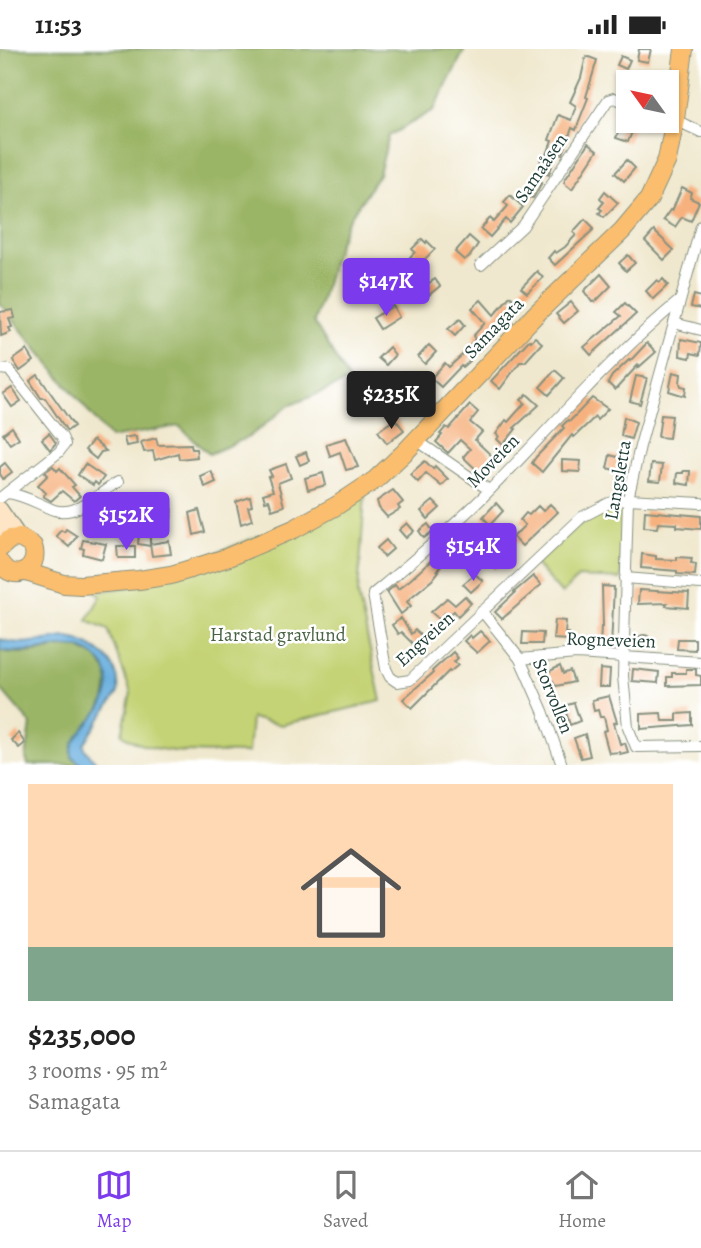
<!DOCTYPE html>
<html lang="en">
<head>
<meta charset="utf-8">
<style>
  body { margin:0; font-family:Alegreya,serif; background:#f2f2f2; color:#222; height:100vh; display:flex; flex-direction:column; font-size:26px; white-space:nowrap }
  * { box-sizing:border-box; margin:0 }
  p { font-size:23px; color:#767676 }
  .icon { flex:none; width:38px; height:38px; fill:none; stroke:currentColor; stroke-width:2; stroke-linecap:round; stroke-linejoin:round }
  .map { position:relative; height:716px; overflow:hidden }
  .drawer { display:flex; flex-direction:column; background:#fff; flex:1 }
  .drawer>* { flex:none }
  .needle { width:46px; rotate:303deg }
  .tools { position:absolute; left:616px; top:21px; display:grid; gap:14px }
  .tools a { display:grid; place-items:center; width:63px; height:63px; border-radius:0px; background:#fff; box-shadow:0 2px 5px #0004; font-size:35px }
  .price { position:absolute; translate:-50% -60px; padding:0 16px; border-radius:7px; background:#7c3aed; color:#fff; font-size:23px; line-height:46px; filter:drop-shadow(0 2px 4px #0008) }
  .price::after { content:''; position:absolute; left:50%; top:42px; width:21px; height:16px; margin-left:-10px; background:inherit; clip-path:polygon(0 0,100% 0,50% 100%) }
  .price.selected { background:#222; color:#fff }
  ul { padding:0; list-style:none }
  li { display:grid; align-content:center; gap:14px; height:371px; padding:0 28px }
  li span { display:grid; place-items:center; height:217px; border-radius:0px; color:#555 }
  li>.icon { margin-inline-start:auto }
  span .icon { width:126px; height:126px; fill:#fffc; stroke-width:1 }
  li b { font-size:30px }
  .status { display:flex; justify-content:space-between; align-items:center; height:49px; padding:0 35px; background:#fff; direction:ltr }
  .status svg { height:19px; fill:currentColor }
  .menu { display:flex; justify-content:space-around; align-items:center; height:98px; border-top:2px solid #e0e0e0; background:#fff; font-size:19px; color:#767676 }
  .menu a { display:grid; justify-items:center; gap:4px }
  .menu .selected { color:#7c3aed }
  .map>svg:first-child { display:block }
</style>
</head>
<body>
<div class="status"><b>11:53</b><svg viewBox="0 0 49 12"><path d="M0 12V9h3v3zM5 12V6h3v6zM10 12V3h3v9zM15 12V0h3v12zM26 1h20v11H26zM47 4h2v5h-2z"/></svg></div>
<div class="map">
<svg width="701" height="716" viewBox="0 0 701 716">
  <rect width="100%" height="100%" fill="#fff"/>
  <filter id="ink" filterUnits="userSpaceOnUse"><feTurbulence type="fractalNoise" baseFrequency=".0143" numOctaves="2"/><feDisplacementMap in="SourceGraphic" scale="14" xChannelSelector="R" yChannelSelector="G"/><feConvolveMatrix kernelMatrix="1 2 1 2 8 2 1 2 1" color-interpolation-filters="sRGB"/></filter>
  <filter id="wash" filterUnits="userSpaceOnUse"><feTurbulence type="fractalNoise" baseFrequency=".00686" numOctaves="4" result="noise"/><feDisplacementMap in="SourceGraphic" scale="28" xChannelSelector="R" yChannelSelector="G"/><feGaussianBlur stdDeviation="1.57" result="paint"/><feColorMatrix in="noise" values="0 0 0 0 0 0 0 0 0 0 0 0 0 0 0 0 0 1.4 0 .05"/><feComposite in="paint" operator="in"/></filter>
  <g filter="url(#wash)">
    <rect width="100%" height="100%" fill="#f0e8ce"/>
    <g fill="#c4d375" stroke="#728854" stroke-width="2">
      <path d="M365 445 358 545 381 652 281 676 251 669 248 704C212 703 150 708 122 685L131 644 108 580 87 571 101 547 96 543 129 538Z"/>
      <path d="M618 456 623 463 621 530 578 528 562 545 535 515C561 492 584 466 618 456Z"/>
    </g>
    <g fill="#9bb566" stroke="#5d794d" stroke-width="2">
      <path d="M0 0H465L434 61 389 87 379 125 348 172 339 193 314 273 349 332 288 357 249 388 209 405 179 377 110 389 0 255Z"/>
      <path d="M59 598 79 599 97 609 107 624 108 633 105 651 90 676 74 694 72 708 82 716H28L26 709 31 675 0 639V602C18 606 41 603 59 598Z"/>
    </g>
    <path fill="#69afdf" stroke="#44768a" stroke-width="2" d="M65 588C93 593 122 612 118 644L84 695 85 700 98 716H82L72 708C67 682 114 666 108 629 106 615 96 607 85 601 63 591 26 608 0 601V590C22 598 43 591 65 588Z"/>
    <g id="blocks">
      <g fill="#f6b17e">
        <path d="M639 0H651L648 13 637 11Z"/>
        <path d="M586 7 597 11 586 48 588 49 579 72 576 81 572 79 563 105 557 103 549 125 539 121 541 110 545 111 552 92 549 91 558 66 571 71 576 57 570 53 581 29Z"/>
        <path d="M621 7 630 11 626 20 617 16Z"/>
        <path d="M621 76 633 80 628 93 616 89Z"/>
        <path d="M588 95 597 102 572 140 564 133 565 130Z"/>
        <path d="M627 111 635 119 624 132 615 124Z"/>
        <path d="M530 129 542 133 533 149 525 147Z"/>
        <path d="M682 139 692 144 690 149 699 153 691 172 682 168 675 178 663 171 670 161 672 162Z"/>
        <path d="M605 142 618 154 604 168 599 164 602 161 599 159 604 153 600 149Z"/>
        <path d="M510 146 523 158 510 174 506 170 490 188 481 180 490 169 494 173 508 157 504 153Z"/>
        <path d="M585 170 593 178V181L555 216 548 209 554 202 556 204 565 198 576 186 573 183Z"/>
        <path d="M654 182 674 201 664 211 645 192Z"/>
        <path d="M469 187 478 195 470 207 464 211 455 203Z"/>
        <path d="M422 190 426 194 427 192 435 200 418 217 410 208 415 203 412 200Z"/>
        <path d="M628 206 635 214 626 222 619 214Z"/>
        <path d="M537 222 543 229 527 244 521 239Z"/>
        <path d="M601 225 611 237 596 252 592 253 584 242Z"/>
        <path d="M435 230 440 237 424 250 417 242Z"/>
        <path d="M663 230 668 236 653 250 646 242 657 231 660 233Z"/>
        <path d="M694 246 701 248V260L691 258Z"/>
        <path d="M510 247 519 255 488 286 491 289 484 297 468 310 470 312 463 318 461 317 441 338 431 329 445 314 449 318 473 296 471 295 475 290 473 287 485 274 472 259 481 251 494 266Z"/>
        <path d="M571 253 578 262 564 274 556 265Z"/>
        <path d="M625 254 636 265 591 306 584 298 621 267 616 263Z"/>
        <path d="M393 257 399 268 380 280 373 269Z"/>
        <path d="M13 261 15 269 9 270 12 278 9 279 11 283 1 287 0 263Z"/>
        <path d="M460 270 465 276 455 287 448 280Z"/>
        <path d="M535 288 542 294 525 313H520L500 340 491 332 529 291 531 292Z"/>
        <path d="M681 290 701 294 700 306 691 304 690 309 680 307Z"/>
        <path d="M647 294 656 303 638 319 639 315 615 341 608 334 612 327 629 311 630 312Z"/>
        <path d="M429 296 436 303 425 315 418 308Z"/>
        <path d="M389 298 395 306 386 316 378 309Z"/>
        <path d="M27 301 34 312 20 322 13 311Z"/>
        <path d="M555 321 564 329 549 346 540 338Z"/>
        <path d="M673 323 681 325 680 334 681 337 686 338 685 347 669 342Z"/>
        <path d="M38 326 74 377 67 382 45 349H41L30 332Z"/>
        <path d="M636 327 647 329 640 355 630 352Z"/>
        <path d="M12 339 21 352 12 358 3 345Z"/>
        <path d="M527 345 539 356 514 379 516 380 503 396 497 390 499 387 496 385 506 371 508 373 525 354 521 351Z"/>
        <path d="M592 349 608 360 597 371 595 368 574 388 572 386 542 423 532 414 536 408 564 379 562 377 568 371 570 372Z"/>
        <path d="M470 356 478 363 470 373 482 383 475 391 494 409 480 424 463 408 470 400 460 391 448 404 436 393 442 386 440 385 446 378 449 380Z"/>
        <path d="M661 366 672 367 669 389 658 388Z"/>
        <path d="M624 368 636 373 631 390 621 387Z"/>
        <path d="M395 370 404 381 387 394 378 382Z"/>
        <path d="M12 378 19 389 10 395 3 385Z"/>
        <path d="M49 384 56 394 50 401 42 390Z"/>
        <path d="M133 387 136 388 137 395 126 397 124 389Z"/>
        <path d="M156 389 158 396 191 395 192 400H196L197 408 179 410 178 404 155 411 153 402 144 403 141 393Z"/>
        <path d="M346 389 358 418 346 421 340 403 330 407 326 395Z"/>
        <path d="M93 391 106 402 101 403 96 410 85 401Z"/>
        <path d="M306 403 309 412 300 416 296 407Z"/>
        <path d="M610 406 625 410 622 423 607 419Z"/>
        <path d="M562 411 581 412 580 423 562 422Z"/>
        <path d="M425 412 433 420 435 417 448 430 441 437 426 424 418 433 410 425Z"/>
        <path d="M5 414 12 423 3 430 0 425V418Z"/>
        <path d="M85 415 104 428 98 436 95 433 93 436 78 426Z"/>
        <path d="M286 415 291 429 278 434 284 457 272 461 269 451 265 452 263 445 273 442 268 428 272 427 269 421Z"/>
        <path d="M651 415 662 416 660 433 649 432Z"/>
        <path d="M53 417 57 422 60 419 75 436 72 438 80 447 74 452 62 442 51 452 43 447 46 444 38 436 48 426 45 423Z"/>
        <path d="M211 422 216 433 205 438 200 427Z"/>
        <path d="M683 422H690L689 436 676 434 677 424H683Z"/>
        <path d="M323 424 326 436 308 441 305 429Z"/>
        <path d="M393 441 403 453 398 457 400 460 387 468 379 459 377 452Z"/>
        <path d="M120 448 148 452 147 460H143L142 467 115 463V461L113 466 109 464 106 472 93 467 100 454 105 456 108 450 119 455Z"/>
        <path d="M250 448 252 457 248 458 252 471 241 475 236 453Z"/>
        <path d="M433 452 440 459 428 470 421 462Z"/>
        <path d="M496 454 503 462 490 476 483 468Z"/>
        <path d="M550 455 558 463 522 497 513 488 525 476 520 471 526 464 529 466 538 457 543 462Z"/>
        <path d="M162 459H172L171 470 161 469Z"/>
        <path d="M199 461 205 483 194 486 190 464Z"/>
        <path d="M645 462 701 467V480L677 478V475L658 474 657 479 644 478Z"/>
        <path d="M407 474 414 482 406 489 399 481Z"/>
        <path d="M428 475 433 482 424 489 419 482Z"/>
        <path d="M471 475 478 482 437 521 439 522 432 531 410 549 407 553 411 557 401 565 387 543 395 536 398 540 411 530Z"/>
        <path d="M66 480 77 487 69 498 56 487 61 481 64 483Z"/>
        <path d="M139 486 150 488V497L138 495Z"/>
        <path d="M83 491 106 495 102 510 83 505 84 500 81 499Z"/>
        <path d="M386 491 393 500 384 508 377 499Z"/>
        <path d="M169 492 171 505 152 507 150 495Z"/>
        <path d="M117 497H135V509H118Z"/>
        <path d="M497 501 506 511 496 520 486 509Z"/>
        <path d="M642 505 656 507V510L677 511V508L692 509 691 514 696 515 695 526 677 525V522L641 519Z"/>
        <path d="M475 525 483 532 471 543 463 535Z"/>
        <path d="M533 527 541 536 502 570 495 563 515 544 514 543Z"/>
        <path d="M602 537 614 538 611 598 600 597 601 577H603Z"/>
        <path d="M639 541 689 544 688 559 666 557 667 554 638 555Z"/>
        <path d="M465 547 471 554 458 567 454 562 448 567 445 564 439 570 431 563 447 549 455 556Z"/>
        <path d="M401 569 411 585 415 581 424 589 416 598 401 583 398 585 392 576Z"/>
        <path d="M555 571 566 572 565 584H568V591L553 590Z"/>
        <path d="M480 582 490 592 477 604 464 592 470 586 472 589Z"/>
        <path d="M523 583 543 584 542 595H522Z"/>
        <circle cx="644" cy="593" r="7"/>
        <path d="M678 590H695V601L677 600Z"/>
        <path d="M453 603 458 609 454 613 458 616 450 623 449 622 412 659 403 650 433 624 432 622Z"/>
        <path d="M560 617 563 625 570 622 574 633 556 637 553 632 549 633 546 624Z"/>
        <path d="M600 620 610 621 609 638H599Z"/>
        <path d="M633 620 659 623 658 634 632 632Z"/>
        <path d="M686 620H696V626L701 627V636L667 637V628H672V624H686Z"/>
        <path d="M609 647 617 673 614 674 620 695 625 694 628 703 620 705V703L609 704 603 682 607 681 604 668H600L598 661 594 662 592 651Z"/>
        <path d="M574 654 580 672 570 676 564 657Z"/>
        <path d="M661 664 662 672H677V665L692 664V676L641 680V665Z"/>
        <path d="M18 684 25 694 19 699 11 691Z"/>
        <path d="M585 685 590 707 581 709 574 689Z"/>
      </g>
    </g>
  </g>
  <g filter="url(#ink)">
    <use href="#blocks" fill-opacity="0" stroke="#889281" stroke-width="2"/>
    <g fill="none" stroke-linecap="round" stroke-linejoin="round">
      <defs>
        <g id="street">
          <path d="M673 70 701 83"/>
          <path d="M701 177 640 397 628 450 623 627 628 678 636 698 701 697"/>
          <path d="M481 216 523 177 608 51 614 49 628 54"/>
          <path d="M680 251C610 309 552 378 488 443 452 479 413 512 373 545L386 620 390 628 397 633 410 631 582 468 609 454 628 450 701 454"/>
          <path d="M674 274 701 281"/>
          <path d="M0 320 9 321 62 388 65 395 59 403 0 449"/>
          <path d="M418 389 422 395 489 441"/>
          <path d="M7 444C25 446 38 455 54 461 77 468 99 444 118 433"/>
          <path d="M625 529 701 535"/>
          <path d="M482 562 520 610 543 662 562 716"/>
          <path d="M520 610 576 605 701 613"/>
        </g>
        <g id="secondary">
          <path d="M0 460 20 489"/>
          <path d="M0 478 1 497"/>
        </g>
        <g id="highway">
          <path d="M0 499 10 490 20 489 33 497C41 521 14 535 0 514"/>
          <path d="M26 523 64 535 81 536 139 531 171 526 226 509 294 480 336 457 375 431 406 402 536 265 622 182 649 150 667 111 675 70 684 0"/>
        </g>
      </defs>
      <use href="#street" stroke="#889281" stroke-width="12"/>
      <use href="#secondary" stroke="#889281" stroke-width="17"/>
      <use href="#highway" stroke="#889281" stroke-width="20"/>
      <use href="#street" stroke="#fff" stroke-width="10"/>
      <use href="#secondary" stroke="#fde5c5" stroke-width="14"/>
      <use href="#highway" stroke="#fbbe6e" stroke-width="18"/>
    </g>
  </g>
  <g text-anchor="middle" dominant-baseline="central" stroke-width="5" stroke-linejoin="round" paint-order="stroke">
    <g font-size="19" fill="#1f3d34" stroke="#fff">
      <text transform="translate(541 119) rotate(-56)">Samaåsen</text>
      <text transform="translate(494 279) rotate(-46)">Samagata</text>
      <text transform="translate(493 412) rotate(-46)">Moveien</text>
      <text transform="translate(618 431) rotate(-80)">Langsletta</text>
      <text transform="translate(425 590) rotate(-42)">Engveien</text>
      <text transform="translate(611 591) rotate(2)">Rogneveien</text>
      <text transform="translate(553 647) rotate(68)">Storvollen</text>
    </g>
    <g font-size="19" fill="#486244" stroke="#fff">
      <text x="278" y="586">Harstad gravlund</text>
    </g>
  </g>
</svg>
<div class="tools">
<a><svg class="needle" viewBox="-14 -14 28 28"><path d="M0-13l5 13h-10z" fill="#e53935"/><path d="M0 13l5-13h-10z" fill="#767676"/></svg></a>
</div>
<b class="price" style="left:386px;top:269px">$147K</b>
<b class="price selected" style="left:391px;top:382px">$235K</b>
<b class="price" style="left:126px;top:503px">$152K</b>
<b class="price" style="left:473px;top:534px">$154K</b>
</div>
<section class="drawer">
<ul>
<li><span style="background:linear-gradient(#ffd9b3 75%,#7fa58c 0)"><svg class="icon" aria-label="home" viewBox="0 0 24 24"><path d="M3 11l9-7 9 7M6 9v11h12V9"/></svg></span><div><b>$235,000</b><p>3 rooms · 95 m²</p><p>Samagata</p></div></li>
</ul>
</section>
<nav class="menu">
<a class="selected"><svg class="icon" aria-label="map" viewBox="0 0 24 24"><path d="M3 6l6-2 6 2 6-2v14l-6 2-6-2-6 2zM9 4v14M15 6v14"/></svg>Map</a>
<a><svg class="icon" aria-label="saved" viewBox="0 0 24 24"><path d="M7 4h10v16l-5-4-5 4z"/></svg>Saved</a>
<a><svg class="icon" aria-label="home" viewBox="0 0 24 24"><path d="M3 11l9-7 9 7M6 9v11h12V9"/></svg>Home</a>
</nav>
</body>
</html>
